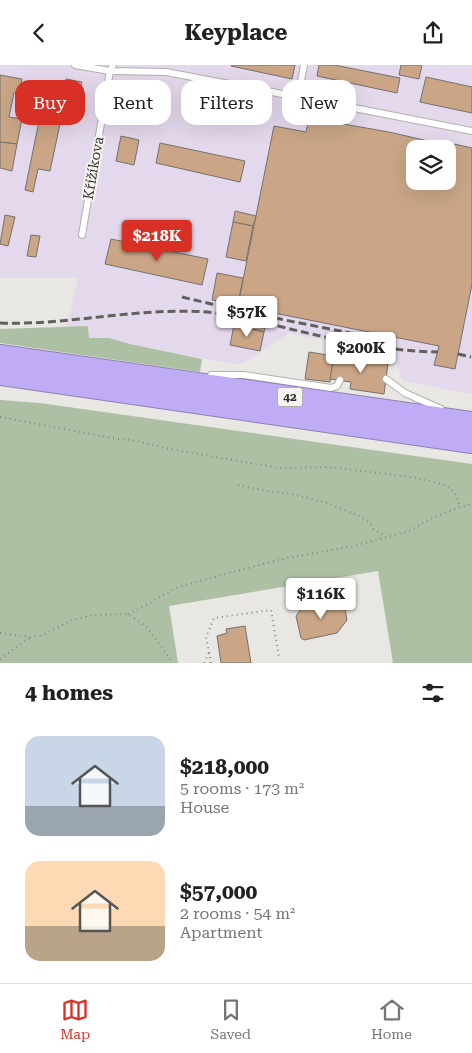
<!DOCTYPE html>
<html lang="en">
<head>
<meta charset="utf-8">
<style>
  body { margin:0; font-family:"Roboto Serif",serif; background:#f2f2f2; color:#202124; height:100vh; display:flex; flex-direction:column; font-size:19px; white-space:nowrap }
  * { box-sizing:border-box; margin:0 }
  p { font-size:16px; color:#757577 }
  .icon { flex:none; width:28px; height:28px; fill:none; stroke:currentColor; stroke-width:2; stroke-linecap:round; stroke-linejoin:round }
  .map { position:relative; height:598px; overflow:hidden }
  .sheet { display:flex; flex-direction:column; background:#fff; flex:1 }
  .sheet>* { flex:none }
  .hud { position:absolute; left:15px; top:15px; width:442px; height:45px; display:flex; gap:10px }
  .controls { position:absolute; left:406px; top:75px; display:grid; gap:10px }
  .controls a { display:grid; place-items:center; width:50px; height:50px; border-radius:10px; background:#fff; box-shadow:0 5px 20px #0002; font-size:25px }
  .price { position:absolute; translate:-50% -42px; padding:0 11px; border-radius:5px; background:#fff; color:#222; font-size:16px; line-height:32px; filter:drop-shadow(0 1px 2px #0008) }
  .price::after { content:''; position:absolute; left:50%; top:30px; width:15px; height:11px; margin-left:-8px; background:inherit; clip-path:polygon(0 0,100% 0,50% 100%) }
  .price.current { background:#d93025; color:#fff }
  ul { padding:0; list-style:none }
  li { display:flex; align-items:center; gap:15px; height:125px; padding:0 25px }
  li span { display:grid; place-items:center; flex:none; width:140px; height:100px; border-radius:15px; color:#555 }
  li>.icon { margin-inline-start:auto }
  span .icon { width:60px; height:60px; fill:#fffc; stroke-width:1 }
  li b { font-size:21px }
  h2 { display:flex; justify-content:space-between; align-items:center; height:60px; padding:0 25px; font-size:21px }
  .chip { padding:0 18px; border-radius:15px; background:#fff; box-shadow:0 5px 20px #0002; font-size:18px; line-height:45px }
  .chip.current { background:#d93025; color:#fff }
  header { display:flex; justify-content:space-between; align-items:center; height:65px; padding:0 25px; background:#fff; font-size:22px; font-weight:700 }
  .dock { display:flex; justify-content:space-around; align-items:center; height:70px; border-top:1px solid #e0e0e0; background:#fff; font-size:14px; color:#757577 }
  .dock a { display:grid; justify-items:center; gap:2px }
  .dock .current { color:#d93025 }
  .map>svg:first-child { display:block }
</style>
</head>
<body>
<header><svg class="icon" aria-label="back" viewBox="0 0 24 24"><path d="M15 5l-7 7 7 7"/></svg>Keyplace<svg class="icon" aria-label="share" viewBox="0 0 24 24"><path d="M12 15V3M7 8l5-5 5 5M5 13v7h14v-7"/></svg></header>
<div class="map">
<svg width="472" height="598" viewBox="0 0 472 598">
  <rect width="100%" height="100%" fill="#e9e7e3"/>
  <path fill="#e4d8ed" fill-rule="evenodd" d="M0 0H472V329L403 316 393 289 289 268 244 298 233 299 130 279 109 273H88V261L67 262 78 213H0ZM415 84H448V116H415Z"/>
  <g fill="#aec0a4">
    <path d="M88 261 89 273H109L130 279 202 294 200 307 0 278V264Z"/>
    <path d="M0 335 40 338 472 399V598H393L378 506 169 541 178 598H0Z"/>
  </g>
  <g fill="#caa686" stroke="#74716e" fill-rule="evenodd">
    <path d="M232 0H295L292 14 231 1Z"/>
    <path d="M319 0H334L400 13 397 28 317 11Z"/>
    <path d="M401 0H422L419 14 399 10Z"/>
    <path d="M0 10 22 14 19 29 14 28 9 52 22 54 17 79 0 77Z"/>
    <path d="M426 12 472 22V48L420 37Z"/>
    <path d="M66 14 82 17 80 25 64 22Z"/>
    <path d="M127 17 136 18 129 51 120 49Z"/>
    <path d="M46 22 67 26 50 106 38 104 33 127 25 125Z"/>
    <path d="M309 53 389 67 454 82V79L472 83V219L455 304 434 300 439 281 269 247 264 267 234 260 274 61 306 67ZM415 84H448V116H415Z"/>
    <path d="M121 71 139 75 134 100 116 96Z"/>
    <path d="M0 77 17 79 12 106 0 103Z"/>
    <path d="M160 78 245 96 240 117 156 98Z"/>
    <path d="M235 146 256 151 253 161 233 157Z"/>
    <path d="M5 150 15 152 8 181 0 179Z"/>
    <path d="M233 157 253 161 246 196 226 192Z"/>
    <path d="M31 170 40 171 36 192 27 191Z"/>
    <path d="M111 174 208 194 202 220 105 199Z"/>
    <path d="M217 208 243 213 238 240 212 235Z"/>
    <path d="M234 260 264 267 260 286 230 280Z"/>
    <path d="M309 287 334 291 330 317 305 314Z"/>
    <path d="M334 291 388 299 384 329 350 324 351 317 330 314Z"/>
    <path d="M336 537 344 538 347 555 337 568 304 575 301 573 296 551 302 543Z"/>
    <path d="M245 561 251 598H221L217 571 227 568 226 564Z"/>
  </g>
  <g fill="none" stroke-linecap="round" stroke-linejoin="round">
    <defs>
      <g id="lane">
        <path d="M75 0 110 6 166 7 298 32"/>
        <path d="M304 0 298 32 472 66"/>
        <path d="M82 170 110 6 113 0"/>
        <path d="M211 310H244L331 323 337 321 340 315"/>
        <path d="M386 314 405 328 441 344"/>
      </g>
      <g id="highway">
        <path d="M0 291 472 358"/>
        <path d="M0 309 472 377"/>
      </g>
    </defs>
    <use href="#lane" stroke="#b2b1ac" stroke-width="8"/>
    <use href="#highway" stroke="#8e81b0" stroke-width="24"/>
    <g stroke="#878683" stroke-width="2" stroke-dasharray="1 4" stroke-linecap="butt">
      <path d="M0 352 112 373 135 376 175 385 279 403 329 402 417 413 448 421 456 430 460 442"/>
      <path d="M238 420 267 426 291 429 328 438 359 451 370 458 374 465 386 471"/>
      <path d="M128 549C147 541 162 529 181 521L282 494 354 481 409 466 430 454 460 442 472 439"/>
      <path d="M0 568 31 572 43 570 72 555 94 550 128 549 147 562 173 598"/>
      <path d="M0 594 31 572"/>
      <path d="M204 598 209 588"/>
      <path d="M211 598 206 572 214 553 271 545 279 592"/>
    </g>
    <use href="#lane" stroke="#fff" stroke-width="6"/>
    <use href="#highway" stroke="#c0acf6" stroke-width="22"/>
    <g stroke="#61605d" stroke-width="3" stroke-dasharray="8 4" stroke-linecap="butt">
      <path d="M182 232 228 243"/>
      <path d="M275 253 395 277"/>
      <path d="M0 258C77 261 160 236 236 251"/>
      <path d="M266 258C322 272 380 286 438 287"/>
      <path d="M458 289 471 292"/>
    </g>
  </g>
  <g text-anchor="middle" dominant-baseline="central" stroke-width="4" stroke-linejoin="round" paint-order="stroke">
    <rect fill="#f6f4f0" stroke="#6b6b68" stroke-width="1" x="277.5" y="322.5" width="25" height="19" rx="4"/>
    <g font-size="12" font-weight="bold" fill="#30302e">
      <text x="290" y="332">42</text>
    </g>
    <g font-size="14" fill="#30302e" stroke="#f6f4f0">
      <text transform="translate(93 103) rotate(-80)">Křížíkova</text>
    </g>
  </g>
</svg>
<div class="controls">
<a><svg class="icon" aria-label="layers" viewBox="0 0 24 24"><path d="M12 4l9 5-9 5-9-5zM3 14l9 5 9-5"/></svg></a>
</div>
<b class="price current" style="left:157px;top:197px">$218K</b>
<b class="price" style="left:247px;top:273px">$57K</b>
<b class="price" style="left:361px;top:309px">$200K</b>
<b class="price" style="left:321px;top:555px">$116K</b>
<div class="hud">
<a class="chip current">Buy</a>
<a class="chip">Rent</a>
<a class="chip">Filters</a>
<a class="chip">New</a>
</div>
</div>
<section class="sheet">
<h2>4 homes<svg class="icon" aria-label="filters" viewBox="0 0 24 24"><path d="M4 7h16M4 17h16"/><circle cx="9" cy="7" r="2"/><circle cx="15" cy="17" r="2"/></svg></h2>
<ul>
<li><span style="background:linear-gradient(#c9d6e8 70%,#9aa5b1 0)"><svg class="icon" aria-label="home" viewBox="0 0 24 24"><path d="M3 11l9-7 9 7M6 9v11h12V9"/></svg></span><div><b>$218,000</b><p>5 rooms · 173 m²</p><p>House</p></div></li>
<li><span style="background:linear-gradient(#ffd9b3 65%,#b9a48a 0)"><svg class="icon" aria-label="home" viewBox="0 0 24 24"><path d="M3 11l9-7 9 7M6 9v11h12V9"/></svg></span><div><b>$57,000</b><p>2 rooms · 54 m²</p><p>Apartment</p></div></li>
</ul>
</section>
<nav class="dock">
<a class="current"><svg class="icon" aria-label="map" viewBox="0 0 24 24"><path d="M3 6l6-2 6 2 6-2v14l-6 2-6-2-6 2zM9 4v14M15 6v14"/></svg>Map</a>
<a><svg class="icon" aria-label="saved" viewBox="0 0 24 24"><path d="M7 4h10v16l-5-4-5 4z"/></svg>Saved</a>
<a><svg class="icon" aria-label="home" viewBox="0 0 24 24"><path d="M3 11l9-7 9 7M6 9v11h12V9"/></svg>Home</a>
</nav>
</body>
</html>
